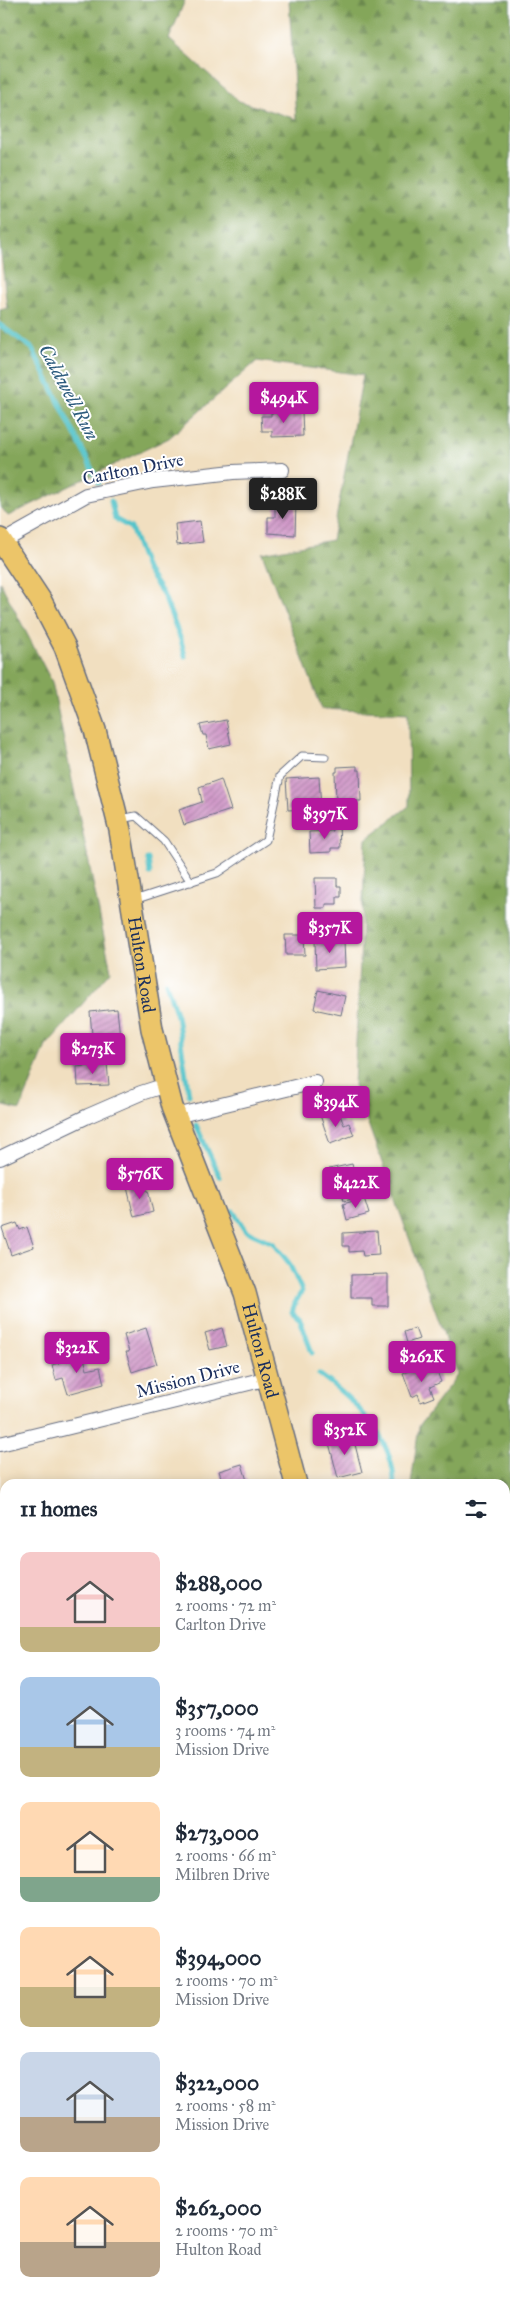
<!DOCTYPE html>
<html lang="en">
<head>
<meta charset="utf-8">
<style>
  body { margin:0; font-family:"IM FELL Great Primer",serif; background:#f2f2f3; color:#1f2937; height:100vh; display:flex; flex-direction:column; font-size:19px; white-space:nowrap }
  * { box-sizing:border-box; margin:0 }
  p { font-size:16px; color:#747a83 }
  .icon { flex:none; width:28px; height:28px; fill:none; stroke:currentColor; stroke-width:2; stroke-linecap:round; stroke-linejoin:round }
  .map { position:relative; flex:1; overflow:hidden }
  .sheet { position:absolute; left:0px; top:1479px; width:510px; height:821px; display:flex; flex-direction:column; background:#fff; border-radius:15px 15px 0 0; box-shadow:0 2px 12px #0003 }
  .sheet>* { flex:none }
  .price { position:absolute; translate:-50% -42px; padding:0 11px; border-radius:5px; background:#b5179e; color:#fff; font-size:16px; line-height:32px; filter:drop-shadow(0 1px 2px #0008) }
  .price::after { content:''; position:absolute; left:50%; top:30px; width:15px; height:11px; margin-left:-8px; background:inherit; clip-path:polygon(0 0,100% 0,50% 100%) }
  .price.on { background:#222; color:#fff }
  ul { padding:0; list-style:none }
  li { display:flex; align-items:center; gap:15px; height:125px; padding:0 20px }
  li span { display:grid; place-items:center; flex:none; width:140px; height:100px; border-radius:10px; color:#555 }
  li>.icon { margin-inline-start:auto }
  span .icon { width:60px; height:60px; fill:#fffc; stroke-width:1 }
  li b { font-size:21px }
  h2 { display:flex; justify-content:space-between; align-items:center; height:60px; padding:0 20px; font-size:21px }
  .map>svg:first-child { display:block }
</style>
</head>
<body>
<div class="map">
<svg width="510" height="2299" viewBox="0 0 510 2299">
  <defs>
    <pattern id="forest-firs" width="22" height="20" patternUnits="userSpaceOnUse" patternTransform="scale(1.25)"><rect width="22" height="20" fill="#84a65a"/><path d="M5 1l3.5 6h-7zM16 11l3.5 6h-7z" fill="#6b884e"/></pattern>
    <pattern id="building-hatch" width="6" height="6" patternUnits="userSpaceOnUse" patternTransform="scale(1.25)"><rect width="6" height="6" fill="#ce93c5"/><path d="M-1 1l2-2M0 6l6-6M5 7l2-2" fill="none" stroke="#a678a3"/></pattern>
  </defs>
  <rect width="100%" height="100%" fill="#fff"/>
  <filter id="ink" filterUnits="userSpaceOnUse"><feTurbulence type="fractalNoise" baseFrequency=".02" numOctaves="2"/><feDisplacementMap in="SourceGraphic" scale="10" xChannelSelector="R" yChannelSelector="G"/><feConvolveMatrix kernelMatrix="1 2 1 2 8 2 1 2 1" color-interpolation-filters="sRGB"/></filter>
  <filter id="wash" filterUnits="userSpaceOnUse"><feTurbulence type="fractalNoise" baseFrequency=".0096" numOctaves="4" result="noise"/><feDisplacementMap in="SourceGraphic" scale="20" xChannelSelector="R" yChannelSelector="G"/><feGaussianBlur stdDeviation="1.12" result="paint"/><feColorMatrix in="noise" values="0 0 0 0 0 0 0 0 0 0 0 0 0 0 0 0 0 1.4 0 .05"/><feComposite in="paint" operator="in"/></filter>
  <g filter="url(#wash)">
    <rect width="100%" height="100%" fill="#f1dfc0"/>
    <g fill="url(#forest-firs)" stroke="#506a5c">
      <path d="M0 0H185L169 39 239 101 296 119 289 0H510V1814L505 1807V1484H411L419 1426 458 1374 354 1085 366 839 409 806 408 713 322 709 262 553 332 540 363 375 257 361 169 438 8 516 0 506V310L7 308 0 244Z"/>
      <path d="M0 582 52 682 111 971 46 1046 20 1110 0 1105Z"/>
    </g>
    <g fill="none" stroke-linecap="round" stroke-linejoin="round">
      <g stroke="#56c4ca" stroke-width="5">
        <path d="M0 325 32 348 99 483"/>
        <path d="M111 501 115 519 131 528 146 569 163 594 181 640 185 656"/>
        <path d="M148 859 150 873"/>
        <path d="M166 983 177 1016 189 1095"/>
        <path d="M196 1125 220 1177"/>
        <path d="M233 1211 246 1231 273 1243 289 1263 302 1291 295 1303 292 1312 300 1319 312 1353"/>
        <path d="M319 1374C353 1399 394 1438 394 1484"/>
        <path d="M505 1782 510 1787"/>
      </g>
    </g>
    <g id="blocks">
      <g fill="url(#building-hatch)">
        <path d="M302 412 303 436 272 437V431H262L261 416H271V413Z"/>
        <path d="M275 503H296L295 535 268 533V517H275Z"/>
        <path d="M200 521 203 542 177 545 175 524Z"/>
        <path d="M226 720 231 744 209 749 206 735H203L200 725Z"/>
        <path d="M357 766V770H360L361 801H336L335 772H337V767Z"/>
        <path d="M319 777 321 808 288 810 286 779Z"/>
        <path d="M221 779 231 810 184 825 179 810 202 802 199 787Z"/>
        <path d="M331 825H339L340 848H331V852L310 853 309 832 332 831Z"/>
        <path d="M315 878H337V886H341V897H337V904H326V908H316Z"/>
        <path d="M285 935H304L305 955H286Z"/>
        <path d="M344 940 345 967 316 969 315 941Z"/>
        <path d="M318 990 345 996 341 1015 314 1009Z"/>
        <path d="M117 1009 120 1037 104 1039V1045L93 1046 90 1012Z"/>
        <path d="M107 1063 109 1085 78 1086 77 1067Z"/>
        <path d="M331 1111 333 1118 340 1115 344 1125 349 1123 354 1135 330 1144 320 1115Z"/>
        <path d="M352 1164 361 1197 344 1201 341 1188 337 1189 335 1179H331L329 1169Z"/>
        <path d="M141 1183 143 1191 148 1190 153 1212 134 1217 127 1187Z"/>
        <path d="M364 1198 369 1214 347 1220 343 1204Z"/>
        <path d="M17 1223 20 1230 27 1227 34 1247 11 1255 2 1228Z"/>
        <path d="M377 1231 379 1255 363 1256 362 1251 349 1252V1246H343V1233Z"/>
        <path d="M388 1274V1306H372V1298H351V1275Z"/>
        <path d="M146 1328 157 1364 132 1372 126 1352H129L124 1335Z"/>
        <path d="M222 1328 227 1346 210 1350 205 1333Z"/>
        <path d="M415 1328 419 1339 407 1343 404 1332Z"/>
        <path d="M83 1353 87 1370 100 1367 104 1384 68 1394 63 1378 56 1380 52 1365 59 1363 58 1359Z"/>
        <path d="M421 1366 424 1373 436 1369 441 1382 430 1387 434 1397 421 1402 418 1394 412 1397 403 1373Z"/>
        <path d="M352 1433 362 1472 338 1478 328 1439Z"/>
        <path d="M242 1464 248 1484H223L219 1471Z"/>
        <path d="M5 1718V1744L0 1745V1719Z"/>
        <rect x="259" y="2295" width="59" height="4"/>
        <rect x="410" y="2295" width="19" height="4"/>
      </g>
    </g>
  </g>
  <g filter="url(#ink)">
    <use href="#blocks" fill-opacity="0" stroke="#666d80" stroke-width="1"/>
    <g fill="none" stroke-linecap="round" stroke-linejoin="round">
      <defs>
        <g id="lane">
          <path d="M120 819 136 816 164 841 191 882"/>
          <path d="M134 900 217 873 266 840 280 776 302 756 325 757"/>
        </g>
        <g id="street">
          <path d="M2 542 86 495 153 481 233 472 282 470"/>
          <path d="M176 1116 315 1082"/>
          <path d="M0 1158 88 1116 141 1093 166 1085"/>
          <path d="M0 1444 269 1378"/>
          <path d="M0 1994 5 1993"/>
        </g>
        <g id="primary">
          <path id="s1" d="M0 539 41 601 65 647 95 730 120 830 152 1029 172 1107 245 1293 296 1484"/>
          <path d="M366 2295V2299"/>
        </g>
      </defs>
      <use href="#lane" stroke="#666d80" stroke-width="9"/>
      <use href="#street" stroke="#666d80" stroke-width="16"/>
      <use href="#primary" stroke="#666d80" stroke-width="24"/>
      <use href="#lane" stroke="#fff" stroke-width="7"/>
      <use href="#street" stroke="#fff" stroke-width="14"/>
      <use href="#primary" stroke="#ecc569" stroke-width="21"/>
    </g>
  </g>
  <g text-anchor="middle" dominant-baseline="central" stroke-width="4" stroke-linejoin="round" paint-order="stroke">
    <g font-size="18" fill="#1b2f5e" stroke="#fff">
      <text transform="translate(133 469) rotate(-11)">Carlton Drive</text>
      <text stroke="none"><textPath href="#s1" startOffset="454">Hulton Road</textPath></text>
      <text stroke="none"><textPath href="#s1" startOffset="859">Hulton Road</textPath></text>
      <text transform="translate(188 1379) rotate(-14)">Mission Drive</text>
    </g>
    <g font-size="19" font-style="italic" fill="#2d5c7e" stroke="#fff">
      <text transform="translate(69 392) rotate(62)">Caldwell Run</text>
    </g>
  </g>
</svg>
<b class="price" style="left:284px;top:424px">$494K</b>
<b class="price on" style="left:283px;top:520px">$288K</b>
<b class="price" style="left:325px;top:840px">$397K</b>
<b class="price" style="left:330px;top:954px">$357K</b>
<b class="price" style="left:93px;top:1075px">$273K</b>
<b class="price" style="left:336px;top:1128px">$394K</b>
<b class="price" style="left:140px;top:1200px">$576K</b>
<b class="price" style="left:356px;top:1209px">$422K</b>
<b class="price" style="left:77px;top:1374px">$322K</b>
<b class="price" style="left:422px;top:1383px">$262K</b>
<b class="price" style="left:345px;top:1456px">$352K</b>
<section class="sheet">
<h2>11 homes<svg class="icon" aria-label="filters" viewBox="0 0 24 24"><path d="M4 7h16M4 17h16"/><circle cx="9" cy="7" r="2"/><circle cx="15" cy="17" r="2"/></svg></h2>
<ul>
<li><span style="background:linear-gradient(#f6c9c9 75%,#c2b280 0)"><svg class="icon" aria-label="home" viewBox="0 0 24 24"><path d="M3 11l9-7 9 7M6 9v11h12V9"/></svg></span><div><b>$288,000</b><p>2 rooms · 72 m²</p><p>Carlton Drive</p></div></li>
<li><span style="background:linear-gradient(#a9c7e8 70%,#c2b280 0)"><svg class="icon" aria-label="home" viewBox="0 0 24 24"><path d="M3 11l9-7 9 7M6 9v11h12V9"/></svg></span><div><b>$357,000</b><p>3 rooms · 74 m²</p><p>Mission Drive</p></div></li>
<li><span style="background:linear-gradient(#ffd9b3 75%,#7fa58c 0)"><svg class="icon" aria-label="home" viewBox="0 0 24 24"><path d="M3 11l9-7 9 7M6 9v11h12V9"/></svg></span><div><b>$273,000</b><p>2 rooms · 66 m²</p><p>Milbren Drive</p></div></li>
<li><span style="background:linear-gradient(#ffd9b3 60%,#c2b280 0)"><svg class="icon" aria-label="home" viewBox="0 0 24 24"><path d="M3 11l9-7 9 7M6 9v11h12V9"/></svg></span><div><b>$394,000</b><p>2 rooms · 70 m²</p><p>Mission Drive</p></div></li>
<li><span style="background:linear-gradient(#c9d6e8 65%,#b9a48a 0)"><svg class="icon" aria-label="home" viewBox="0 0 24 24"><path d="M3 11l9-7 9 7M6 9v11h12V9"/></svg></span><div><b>$322,000</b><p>2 rooms · 58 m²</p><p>Mission Drive</p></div></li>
<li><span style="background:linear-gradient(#ffd9b3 65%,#b9a48a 0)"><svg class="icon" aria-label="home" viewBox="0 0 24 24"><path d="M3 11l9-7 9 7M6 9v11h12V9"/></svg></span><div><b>$262,000</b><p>2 rooms · 70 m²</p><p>Hulton Road</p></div></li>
</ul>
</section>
</div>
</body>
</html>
